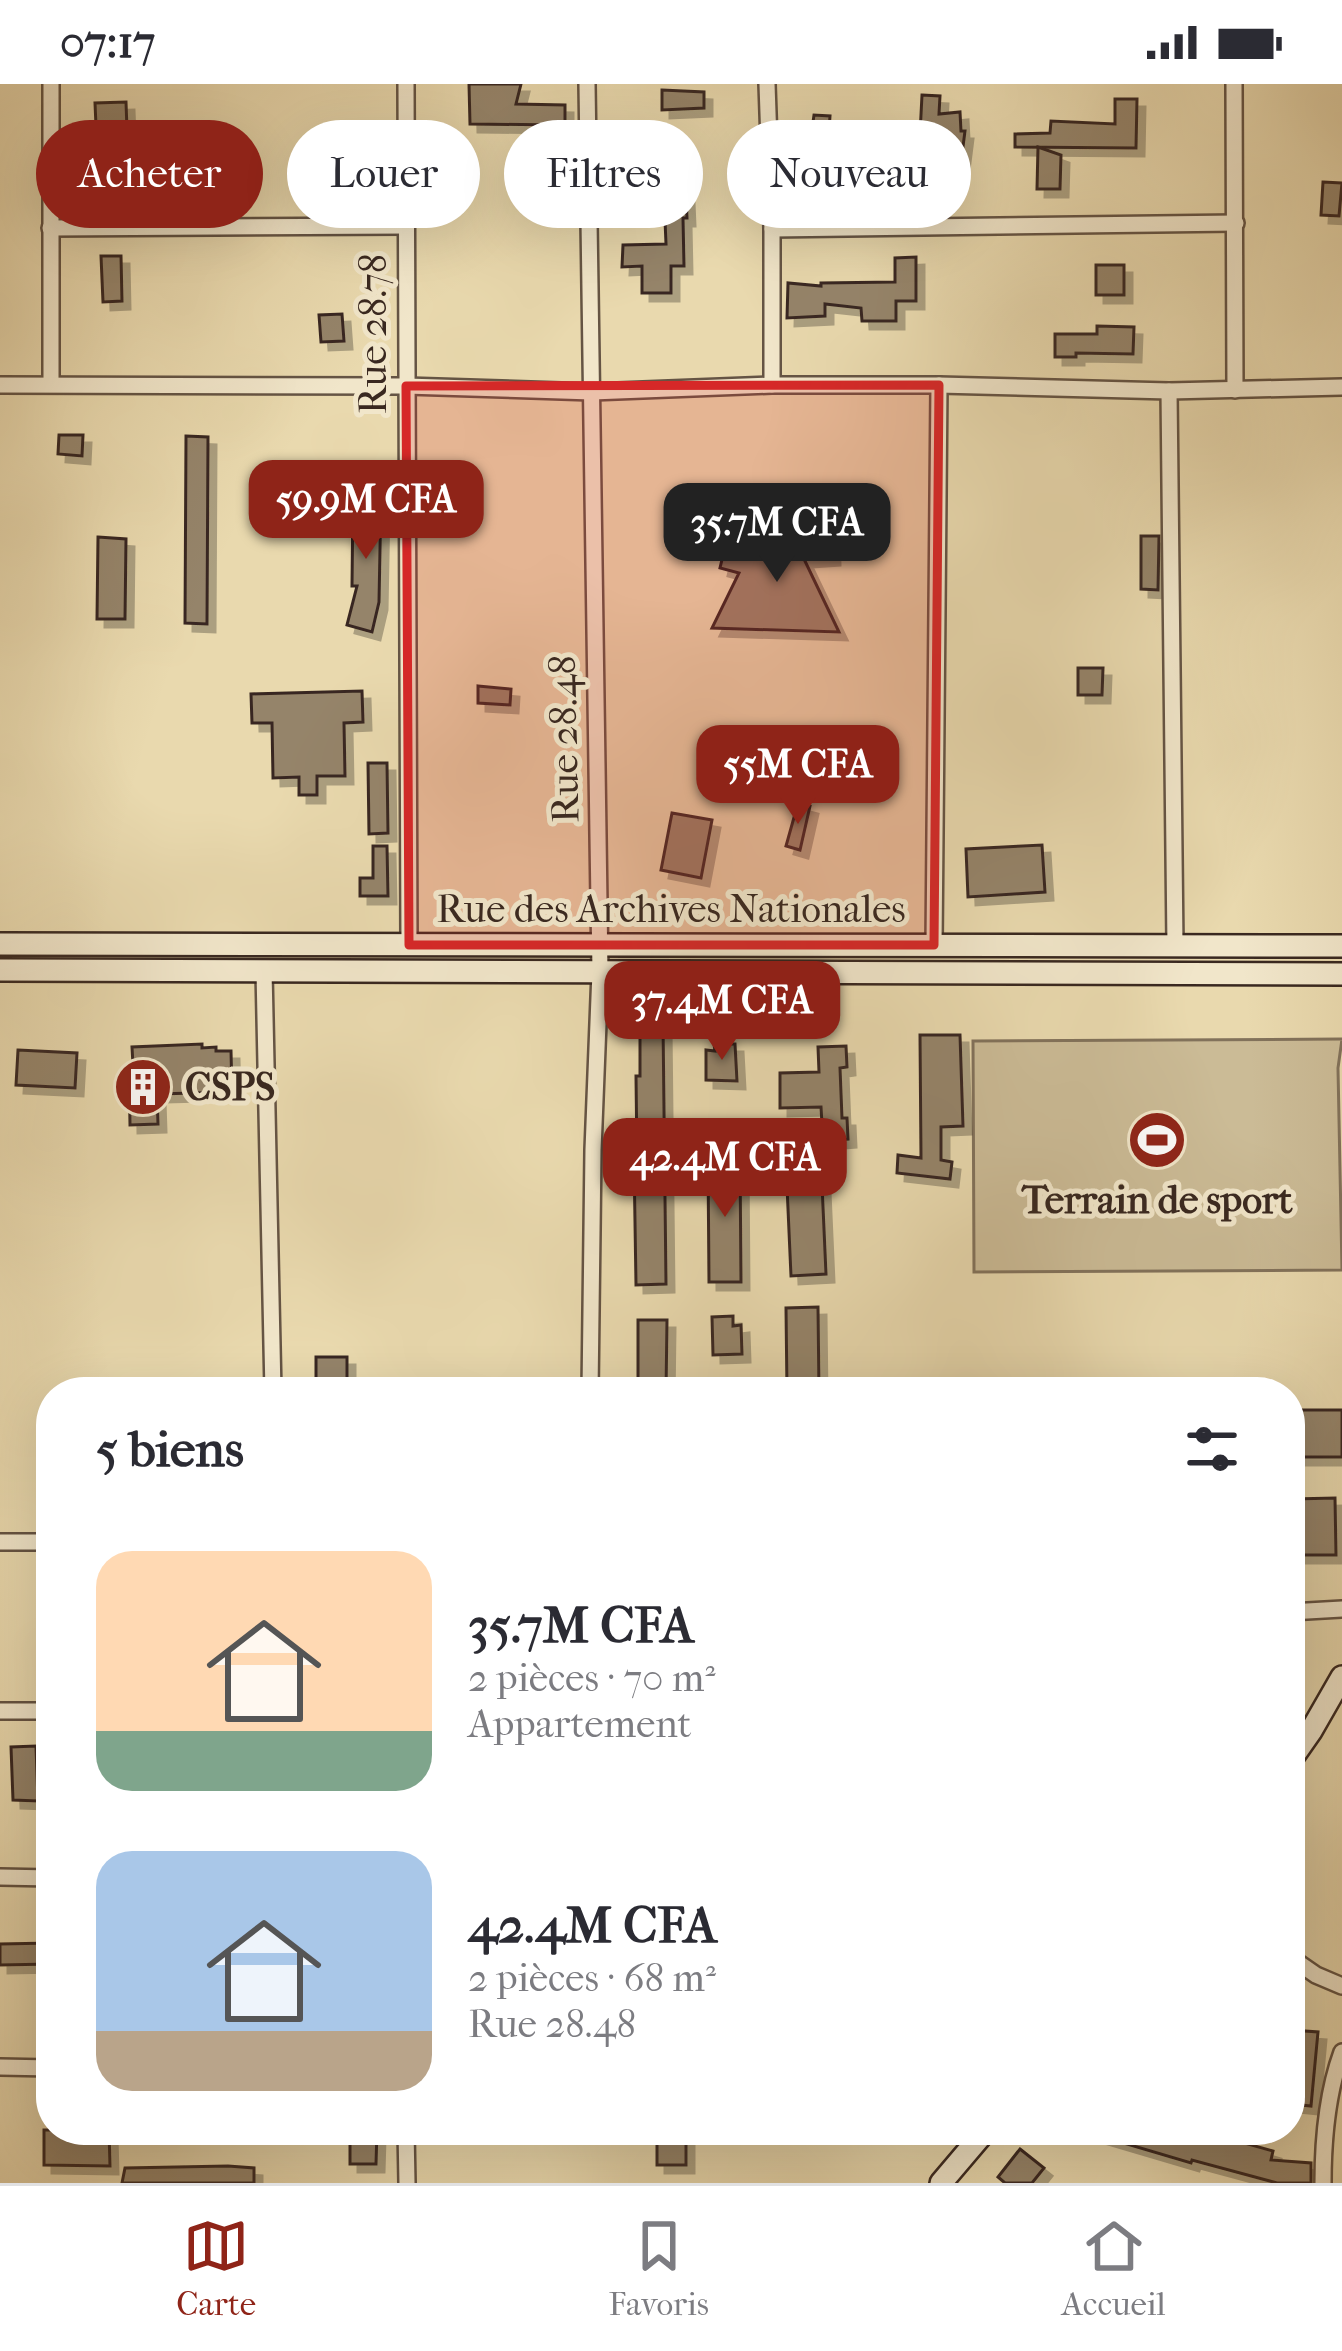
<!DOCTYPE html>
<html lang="fr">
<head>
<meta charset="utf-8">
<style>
  body { margin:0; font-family:"IM FELL French Canon",serif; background:#f7f7f7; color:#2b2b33; height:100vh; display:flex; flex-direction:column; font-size:45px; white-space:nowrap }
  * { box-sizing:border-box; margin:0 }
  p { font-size:39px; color:#7c7c81 }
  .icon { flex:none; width:66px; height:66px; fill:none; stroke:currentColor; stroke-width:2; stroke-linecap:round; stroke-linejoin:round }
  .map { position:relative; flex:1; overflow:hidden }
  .drawer { position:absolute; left:36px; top:1293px; width:1269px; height:768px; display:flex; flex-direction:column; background:#fff; border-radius:48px; box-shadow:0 12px 48px #0002 }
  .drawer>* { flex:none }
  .hud { position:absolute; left:36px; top:36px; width:1272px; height:108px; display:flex; gap:24px }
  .price { position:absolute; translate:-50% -102px; padding:0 27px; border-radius:24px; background:#8f2418; color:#fff; font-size:39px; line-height:78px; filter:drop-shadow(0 3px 6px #0008) }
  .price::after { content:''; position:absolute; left:50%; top:72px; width:36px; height:27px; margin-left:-18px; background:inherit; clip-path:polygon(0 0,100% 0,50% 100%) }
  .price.selected { background:#222; color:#fff }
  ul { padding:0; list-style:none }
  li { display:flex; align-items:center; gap:36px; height:300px; padding:0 60px }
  li span { display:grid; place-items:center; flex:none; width:336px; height:240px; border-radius:36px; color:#555 }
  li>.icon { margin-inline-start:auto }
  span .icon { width:144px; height:144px; fill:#fffc; stroke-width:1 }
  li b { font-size:51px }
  h2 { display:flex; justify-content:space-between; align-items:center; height:144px; padding:0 60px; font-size:51px }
  .pill { padding:0 42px; border-radius:54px; background:#fff; box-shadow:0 12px 48px #0002; font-size:42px; line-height:108px }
  .pill.selected { background:#8f2418; color:#fff }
  .status { display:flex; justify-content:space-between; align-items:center; height:84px; padding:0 60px; background:#fff; direction:ltr }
  .status svg { height:33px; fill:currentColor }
  .menu { display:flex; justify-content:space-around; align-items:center; height:168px; border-top:3px solid #e1e1e2; background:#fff; font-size:33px; color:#7c7c81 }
  .menu a { display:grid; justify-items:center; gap:6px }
  .menu .selected { color:#8f2418 }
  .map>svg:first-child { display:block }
</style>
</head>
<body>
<div class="status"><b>07:17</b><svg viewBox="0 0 49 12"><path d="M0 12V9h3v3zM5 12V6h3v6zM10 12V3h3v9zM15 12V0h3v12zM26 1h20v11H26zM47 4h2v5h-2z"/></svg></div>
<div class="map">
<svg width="1342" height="2099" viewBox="0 0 1342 2099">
  <defs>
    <filter id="shadow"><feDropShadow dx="8" dy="8" stdDeviation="0" flood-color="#0004"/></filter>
  </defs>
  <rect width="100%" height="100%" fill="#e9d9ae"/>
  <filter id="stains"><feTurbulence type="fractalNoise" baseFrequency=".00167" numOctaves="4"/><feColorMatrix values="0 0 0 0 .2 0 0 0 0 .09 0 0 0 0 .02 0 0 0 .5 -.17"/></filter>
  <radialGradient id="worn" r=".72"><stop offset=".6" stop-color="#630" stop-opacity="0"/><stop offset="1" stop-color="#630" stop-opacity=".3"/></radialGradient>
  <path fill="#cbbb96" stroke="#82725b" stroke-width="3" d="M1342 955 1338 984 1342 1186 974 1188 973 957Z"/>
  <g fill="#95846a" stroke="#392820" stroke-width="3" filter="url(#shadow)">
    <path d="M469 0H521L516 20 565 21V41L470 40Z"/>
    <path d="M662 6 704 8V24L662 26Z"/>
    <path d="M922 11 940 12 939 30 960 28 961 47H965L960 86 931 83V89L887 88 886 98 863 107 858 93 808 95V73L814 31 830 32 829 47 874 49 875 74H919L918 50H920Z"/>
    <path d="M1115 15H1137L1136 64 1015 63V50L1050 49 1051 37 1115 40Z"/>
    <path d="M126 18 127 46 147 47 146 64 97 65 95 19Z"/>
    <path d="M1038 63 1061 71 1060 105H1037Z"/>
    <path d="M1323 98 1342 99 1339 132 1321 131Z"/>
    <path d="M686 111 687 134H683L684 182H671V209H642V182L622 183 623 161 666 160 664 112Z"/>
    <path d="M101 172H121L122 217 103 218Z"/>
    <path d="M916 173V217H896V237H862L861 224 825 220V232L787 234 788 199 821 202V199L895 198V174Z"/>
    <rect x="1096" y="181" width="28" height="30"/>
    <path d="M342 230 344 257 321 258 319 231Z"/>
    <path d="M1097 242 1134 243 1133 270 1076 269V273H1055V250H1097Z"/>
    <path d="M59 351H83L82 372 58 370Z"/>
    <path d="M186 352 208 353 207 540 185 539Z"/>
    <path d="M353 413H381L379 518 372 548 347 541 357 502H352Z"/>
    <path d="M831 445 832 473 804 475 839 548 712 544 739 489 720 484 726 459 751 465 756 454Z"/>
    <path d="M1141 452H1159L1158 506 1141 505Z"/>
    <path d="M98 453 126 455 125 535H97Z"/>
    <path d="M1078 584H1103L1102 611H1078Z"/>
    <path d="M478 602 511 605 510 621 478 619Z"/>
    <path d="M362 607 363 638 344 639 345 692H317V711H299V693L273 694 272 639H252L251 610Z"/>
    <path d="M368 679H387L388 749 369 750Z"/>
    <path d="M798 719 810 722 800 766 786 762Z"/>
    <path d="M672 729 712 736 701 794 661 786Z"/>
    <path d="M1042 761 1045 808 968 813 966 765Z"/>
    <path d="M373 762H387L388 812H360V794H373Z"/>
    <path d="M640 938H663L666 1200 636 1201 634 1075H637L636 992H640Z"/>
    <path d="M920 951H960L963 1042 941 1043V1076L952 1078 950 1095 897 1089 898 1071 921 1074Z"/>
    <path d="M202 960V964L216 963V967H231L232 1008 157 1010 158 1040 130 1041 129 981H133L132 963Z"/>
    <path d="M714 960H735L737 997 706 996V966L715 967Z"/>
    <path d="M846 962 847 983 840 984 842 1034H847L848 1055 823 1057 821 1023 780 1024V989L819 988 818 963Z"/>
    <path d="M18 966 77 969 75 1004 16 1001Z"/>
    <path d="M740 1074 741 1198H709L708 1075Z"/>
    <path d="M821 1078 826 1190 791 1192 786 1080Z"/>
    <path d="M818 1223 819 1308H787L786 1224Z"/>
    <path d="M733 1232V1242L741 1241 742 1270 713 1271 712 1233Z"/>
    <path d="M638 1236H667L666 1308H638Z"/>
    <rect x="316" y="1273" width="31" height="35"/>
    <rect x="1298" y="1326" width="44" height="47"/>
    <path d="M1335 1414 1336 1471H1295L1293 1415Z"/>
    <path d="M36 1662 38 1717 13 1716 11 1663Z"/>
    <path d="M51 1859V1880L0 1881V1860Z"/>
    <path d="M1291 1946 1318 1948 1311 2022 1290 2020Z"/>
    <path d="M44 2046H109L110 2082 44 2081Z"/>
    <path d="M350 2046H377L376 2080H350Z"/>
    <rect x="657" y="2046" width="29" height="35"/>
    <path d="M1094 2046H1198L1273 2067 1271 2076 1311 2079V2099H1277L1192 2076 1191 2079 1093 2050Z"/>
    <path d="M1020 2065 1044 2084 1032 2099H1005L998 2093Z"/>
    <path d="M228 2082 254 2084V2099H122L125 2084Z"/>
  </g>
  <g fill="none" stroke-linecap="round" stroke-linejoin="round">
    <defs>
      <g id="street">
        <path d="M406 0 409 861"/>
        <path d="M587 0 600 888 593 1066 590 1308"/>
        <path d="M767 0 772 145V301"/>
        <path d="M1234 0 1235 306"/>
        <path d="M50 144 406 142"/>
        <path d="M772 145 1236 139"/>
        <path d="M51 300V0"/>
        <path d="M0 301 406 302 592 308 772 301H939L1169 307 1342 303"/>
        <path d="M1169 307 1175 862"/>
        <path d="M934 861 939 301"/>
        <path d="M264 887 273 1308"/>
        <path d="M0 1458H51"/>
        <path d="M1290 1528 1342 1525"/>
        <path d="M0 1627H51"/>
        <path d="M0 1793 51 1794"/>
        <path d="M1290 1873 1316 1891 1342 1902"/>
        <path d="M0 1983 51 1984"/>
        <path d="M406 2046 407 2099"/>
        <path d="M1323 2099C1323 2055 1327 2009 1342 1968"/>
      </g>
      <g id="secondary">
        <path d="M0 860 1342 862"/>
        <path d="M0 886 1342 890"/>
        <path d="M1290 1677 1311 1647 1342 1593"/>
        <path d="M941 2099 986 2046"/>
      </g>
    </defs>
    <use href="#street" stroke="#655444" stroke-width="20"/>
    <use href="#secondary" stroke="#392820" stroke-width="26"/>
    <use href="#street" stroke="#f1e6ca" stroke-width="15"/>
    <use href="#secondary" stroke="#f1e6ca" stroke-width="21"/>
  </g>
  <path fill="#d62828" fill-opacity="0.2" stroke="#d62828" stroke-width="9" stroke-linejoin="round" d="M939 301 934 861H409L406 302Z"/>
  <defs>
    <symbol id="building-disc" viewBox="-11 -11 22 22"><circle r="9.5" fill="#8f2418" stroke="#f1e6ca"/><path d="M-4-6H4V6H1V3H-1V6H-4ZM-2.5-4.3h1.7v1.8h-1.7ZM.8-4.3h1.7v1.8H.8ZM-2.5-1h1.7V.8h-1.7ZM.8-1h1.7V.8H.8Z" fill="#fff"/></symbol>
    <symbol id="stadium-disc" viewBox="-11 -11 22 22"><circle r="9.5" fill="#8f2418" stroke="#f1e6ca"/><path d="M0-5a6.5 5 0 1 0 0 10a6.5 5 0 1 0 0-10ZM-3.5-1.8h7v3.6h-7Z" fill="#fff"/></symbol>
  </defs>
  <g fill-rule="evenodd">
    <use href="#building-disc" x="110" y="970" width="66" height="66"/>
    <use href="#stadium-disc" x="1124" y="1023" width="66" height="66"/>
  </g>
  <g text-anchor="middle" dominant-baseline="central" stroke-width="10" stroke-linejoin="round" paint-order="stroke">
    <g font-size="39" fill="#392820" stroke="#f1e6ca">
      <text transform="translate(373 250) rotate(-90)">Rue 28.78</text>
      <text transform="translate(564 655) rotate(-91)">Rue 28.48</text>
      <text x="671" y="825">Rue des Archives Nationales</text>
    </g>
    <g font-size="39" font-weight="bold" fill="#392820" stroke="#f1e6ca" text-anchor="start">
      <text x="185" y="1003">CSPS</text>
      <text x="1157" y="1116" text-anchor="middle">Terrain de sport</text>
    </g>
  </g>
  <rect width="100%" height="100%" filter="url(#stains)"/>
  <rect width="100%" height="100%" fill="url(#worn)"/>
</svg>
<b class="price" style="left:366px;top:478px">59.9M CFA</b>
<b class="price selected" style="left:777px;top:501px">35.7M CFA</b>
<b class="price" style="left:798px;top:743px">55M CFA</b>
<b class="price" style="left:722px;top:979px">37.4M CFA</b>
<b class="price" style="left:725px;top:1136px">42.4M CFA</b>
<div class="hud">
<a class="pill selected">Acheter</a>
<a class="pill">Louer</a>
<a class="pill">Filtres</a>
<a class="pill">Nouveau</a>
</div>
<section class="drawer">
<h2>5 biens<svg class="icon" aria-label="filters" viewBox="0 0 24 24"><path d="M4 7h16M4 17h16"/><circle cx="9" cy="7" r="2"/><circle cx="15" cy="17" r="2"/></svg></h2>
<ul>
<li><span style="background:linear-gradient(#ffd9b3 75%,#7fa58c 0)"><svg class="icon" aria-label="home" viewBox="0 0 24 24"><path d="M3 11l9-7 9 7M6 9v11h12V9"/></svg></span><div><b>35.7M CFA</b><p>2 pièces · 70 m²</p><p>Appartement</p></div></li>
<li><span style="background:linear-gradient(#a9c7e8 75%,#b9a48a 0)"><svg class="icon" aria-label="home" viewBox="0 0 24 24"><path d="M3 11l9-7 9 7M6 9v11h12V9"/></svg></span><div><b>42.4M CFA</b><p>2 pièces · 68 m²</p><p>Rue 28.48</p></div></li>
</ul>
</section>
</div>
<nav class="menu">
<a class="selected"><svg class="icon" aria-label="map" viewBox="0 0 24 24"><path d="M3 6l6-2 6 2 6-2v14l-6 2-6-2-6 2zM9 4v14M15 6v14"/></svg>Carte</a>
<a><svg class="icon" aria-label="saved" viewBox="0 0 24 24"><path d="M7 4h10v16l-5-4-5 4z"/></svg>Favoris</a>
<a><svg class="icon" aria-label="home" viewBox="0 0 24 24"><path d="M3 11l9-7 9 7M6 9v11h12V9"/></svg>Accueil</a>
</nav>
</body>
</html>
